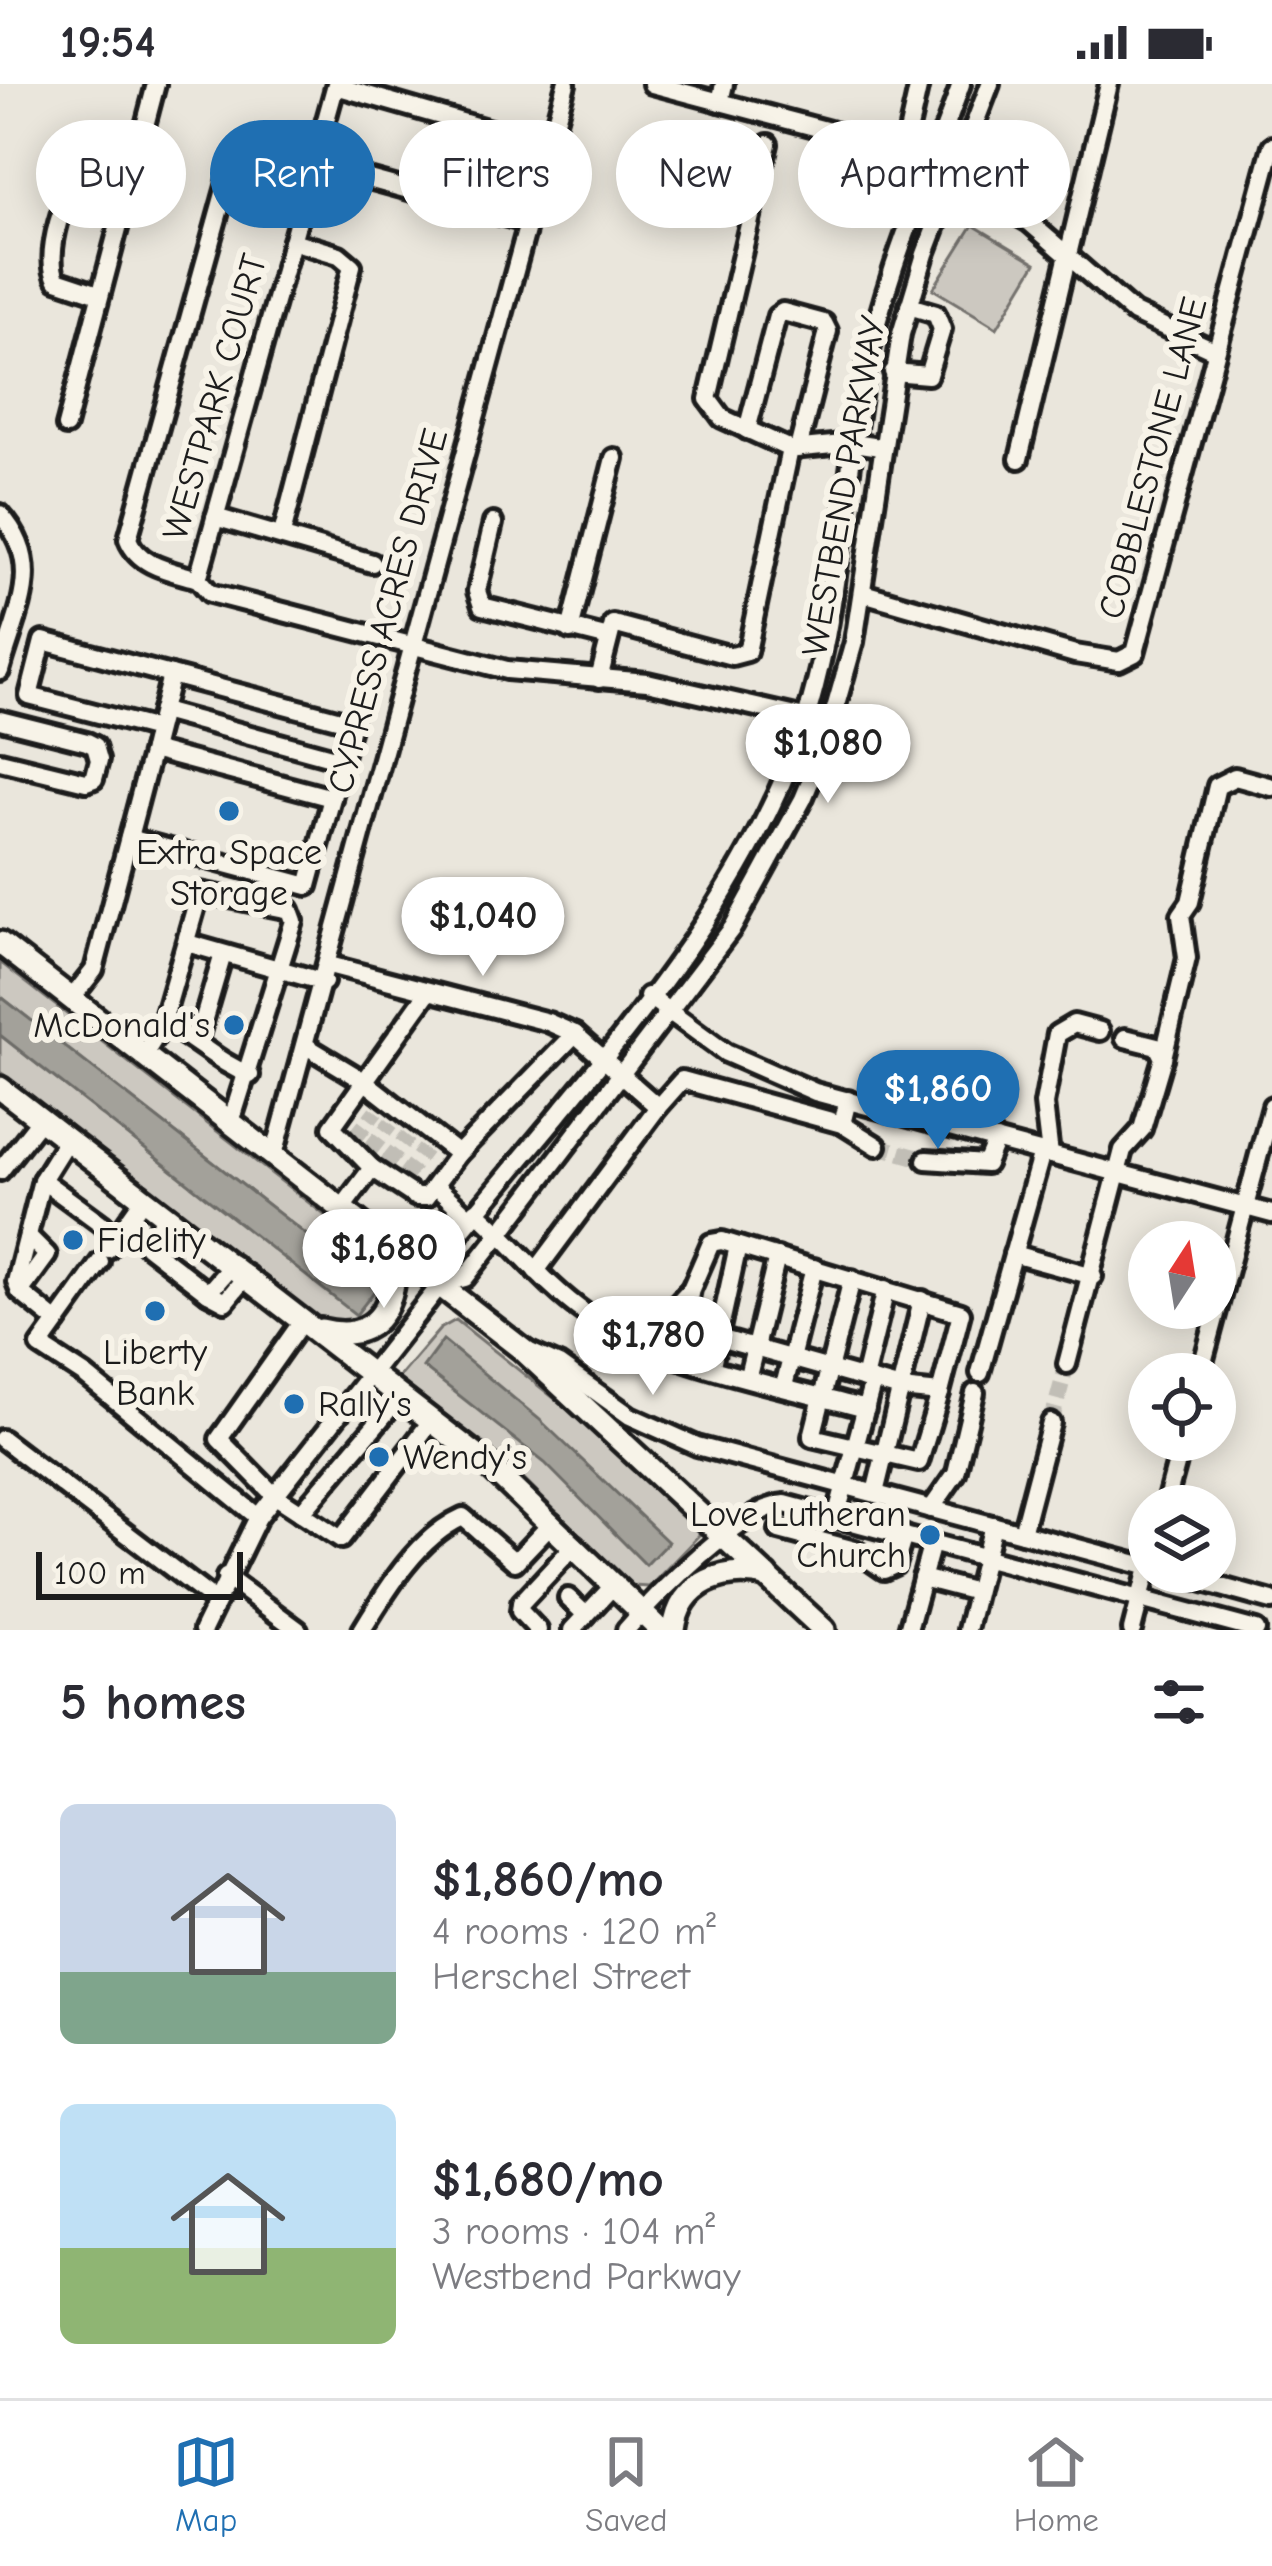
<!DOCTYPE html>
<html lang="en">
<head>
<meta charset="utf-8">
<style>
  body { margin:0; font-family:"Comic Neue",sans-serif; background:#f2f2f3; color:#2b2b33; height:100vh; display:flex; flex-direction:column; font-size:45px; white-space:nowrap }
  * { box-sizing:border-box; margin:0 }
  p { font-size:39px; color:#7c7c81 }
  .icon { flex:none; width:66px; height:66px; fill:none; stroke:currentColor; stroke-width:2; stroke-linecap:round; stroke-linejoin:round }
  .map { position:relative; height:1546px; overflow:hidden }
  .side { display:flex; flex-direction:column; background:#fff; flex:1 }
  .side>* { flex:none }
  .guide { position:absolute; left:36px; top:36px; width:1200px; height:108px; display:flex; gap:24px }
  .needle { width:78px; rotate:12deg }
  .controls { position:absolute; left:1128px; top:1137px; display:grid; gap:24px }
  .controls a { display:grid; place-items:center; width:108px; height:108px; border-radius:50%; background:#fff; box-shadow:0 6px 30px #0003; font-size:60px }
  .scale { position:absolute; left:36px; bottom:30px; width:207px; box-sizing:border-box; padding-left:12px; border:6px solid #1c1c1c; border-top:0; font-size:33px; line-height:42px; white-space:nowrap; color:#1c1c1c; -webkit-text-stroke:9px #f7f3e8; paint-order:stroke }
  .price { position:absolute; translate:-50% -102px; padding:0 27px; border-radius:42px; background:#fff; color:#222; font-size:39px; line-height:78px; filter:drop-shadow(0 3px 6px #0008) }
  .price::after { content:''; position:absolute; left:50%; top:72px; width:36px; height:27px; margin-left:-18px; background:inherit; clip-path:polygon(0 0,100% 0,50% 100%) }
  .price.active { background:#1f6fb2; color:#fff }
  ul { padding:0; list-style:none }
  li { display:flex; align-items:center; gap:36px; height:300px; padding:0 60px }
  li span { display:grid; place-items:center; flex:none; width:336px; height:240px; border-radius:18px; color:#555 }
  li>.icon { margin-inline-start:auto }
  span .icon { width:144px; height:144px; fill:#fffc; stroke-width:1 }
  li b { font-size:51px }
  h2 { display:flex; justify-content:space-between; align-items:center; height:144px; padding:0 60px; font-size:51px }
  .tag { padding:0 42px; border-radius:54px; background:#fff; box-shadow:0 6px 30px #0003; font-size:42px; line-height:108px }
  .tag.active { background:#1f6fb2; color:#fff }
  .status { display:flex; justify-content:space-between; align-items:center; height:84px; padding:0 60px; background:#fff; direction:ltr }
  .status svg { height:33px; fill:currentColor }
  .dock { display:flex; justify-content:space-around; align-items:center; height:168px; border-top:3px solid #e1e1e2; background:#fff; font-size:33px; color:#7c7c81 }
  .dock a { display:grid; justify-items:center; gap:6px }
  .dock .active { color:#1f6fb2 }
  .map>svg:first-child { display:block }
</style>
</head>
<body>
<div class="status"><b>19:54</b><svg viewBox="0 0 49 12"><path d="M0 12V9h3v3zM5 12V6h3v6zM10 12V3h3v9zM15 12V0h3v12zM26 1h20v11H26zM47 4h2v5h-2z"/></svg></div>
<div class="map">
<svg width="1272" height="1546" viewBox="0 0 1272 1546">
  <rect width="100%" height="100%" fill="#eae6dc"/>
  <filter id="ink" filterUnits="userSpaceOnUse"><feTurbulence type="fractalNoise" baseFrequency=".00833" numOctaves="2"/><feDisplacementMap in="SourceGraphic" scale="24" xChannelSelector="R" yChannelSelector="G"/><feConvolveMatrix kernelMatrix="1 2 1 2 8 2 1 2 1" color-interpolation-filters="sRGB"/></filter>
  <g filter="url(#ink)">
    <g fill="#ccc8c0" stroke="#74726e" stroke-width="3">
      <path d="M973 141 1036 179 997 244 933 205Z"/>
      <path d="M0 878 380 1174 389 1190 386 1207 360 1241H325L0 988V951L356 1230 376 1205 0 912Z"/>
      <path d="M456 1236 579 1334 700 1450 649 1503 632 1502 508 1380 398 1294 440 1245Z"/>
    </g>
    <g fill="#a3a19a" stroke="#6d6c68" stroke-width="3">
      <path d="M0 912 376 1205 356 1231 0 951Z"/>
      <path d="M443 1256 539 1335 668 1458 646 1481 545 1379 423 1283Z"/>
    </g>
    <g fill="none" stroke-linecap="round" stroke-linejoin="round">
      <g stroke="#c1beb6" stroke-width="16" stroke-dasharray="16 8" stroke-linecap="butt">
        <path d="M355 1054 376 1027"/>
        <path d="M877 1062 926 1076"/>
        <path d="M370 1066 391 1039"/>
        <path d="M387 1079 408 1052"/>
        <path d="M404 1093 425 1065"/>
        <path d="M1051 1339 1067 1280"/>
      </g>
      <defs>
        <g id="minor">
          <path d="M336 0 198 495 210 509 507 586 647 598 831 640"/>
          <path d="M652 0 856 54 931 82 1029 138 1134 229 1214 266"/>
          <path d="M336 2 549 63"/>
          <path d="M720 18 724 0"/>
          <path d="M903 71 919 0"/>
          <path d="M99 210 57 196C43 172 65 104 84 85L131 92"/>
          <path d="M893 288 928 291 942 245 936 230 909 222"/>
          <path d="M66 342 156 0"/>
          <path d="M747 346 777 232 783 228 824 239 828 247 798 365"/>
          <path d="M792 365 853 359 880 363"/>
          <path d="M1019 375 1109 0"/>
          <path d="M0 430C47 482 16 527 0 587"/>
          <path d="M215 433 372 479"/>
          <path d="M493 439 477 507 482 522 609 554"/>
          <path d="M282 450 352 182 339 171 292 157"/>
          <path d="M198 495C172 487 139 483 128 455L233 77 295 90 314 80 529 139"/>
          <path d="M863 509 1075 570 1119 577 1135 569 1272 62"/>
          <path d="M570 546 614 374"/>
          <path d="M599 595 613 540 732 572 747 568 790 365 722 334 708 315 768 60"/>
          <path d="M162 627 342 676"/>
          <path d="M0 636 87 658 95 662 99 676 94 695 86 698 0 677"/>
          <path d="M152 666 332 714 352 639 171 591"/>
          <path d="M129 754 308 802 332 714"/>
          <path d="M187 859 324 898"/>
          <path d="M329 881 548 938 575 950 658 1023 536 1187"/>
          <path d="M648 912 726 969 815 1008 1272 1130"/>
          <path d="M72 914 94 886 152 666C158 641 165 616 171 591L43 557 29 612 157 645"/>
          <path d="M163 939C196 954 216 978 250 991"/>
          <path d="M198 955 223 870"/>
          <path d="M306 962 364 997 458 1070 575 950"/>
          <path d="M144 971 161 944 200 808 290 826 294 837 231 1038"/>
          <path d="M1163 974 1187 874 1181 831 1190 818 1217 702 1235 693 1272 703"/>
          <path d="M658 1023 682 996 842 1040 848 1016"/>
          <path d="M842 1040 877 1062"/>
          <path d="M274 1071 566 0"/>
          <path d="M1050 1071 1044 1020 1057 950 1074 940 1100 947"/>
          <path d="M926 1076 986 1080 996 1056"/>
          <path d="M372 1084 332 1043 428 908"/>
          <path d="M0 1087 40 1036"/>
          <path d="M42 1096 118 1152"/>
          <path d="M435 1102 470 1134"/>
          <path d="M342 1124 372 1084 416 1113H426L458 1070"/>
          <path d="M476 1127C514 1160 544 1200 585 1229 652 1279 785 1303 866 1325"/>
          <path d="M167 1131 147 1162 208 1209 233 1180"/>
          <path d="M722 1157 961 1229 940 1309 901 1305 683 1244 691 1205 711 1159Z"/>
          <path d="M108 1165 144 1114"/>
          <path d="M1013 1170 1093 1192"/>
          <path d="M100 1178 40 1262 86 1292 258 1433"/>
          <path d="M852 1195 812 1353 919 1378 940 1309"/>
          <path d="M441 1200 440 1173C563 1019 717 862 791 677 841 551 840 416 866 285 886 186 928 95 961 0"/>
          <path d="M20 1208 47 1171 28 1152"/>
          <path d="M208 1209 225 1218 247 1191"/>
          <path d="M303 1236 219 1355 274 1411 341 1455 432 1336"/>
          <path d="M57 1238 20 1208 16 1198 42 1096 67 1056"/>
          <path d="M640 1259 689 1207"/>
          <path d="M530 1268 559 1281 630 1332 697 1362 1149 1483"/>
          <path d="M1067 1280 1123 1066 1142 1045 1163 974 1157 962 1125 954"/>
          <path d="M712 1281 738 1162"/>
          <path d="M980 1289 1042 1068"/>
          <path d="M1200 1290 1272 1022"/>
          <path d="M748 1292 777 1173"/>
          <path d="M864 1295 886 1205"/>
          <path d="M784 1302 814 1184"/>
          <path d="M2 1355 215 1517"/>
          <path d="M875 1409 922 1216"/>
          <path d="M1165 1422 1183 1356"/>
          <path d="M931 1425 956 1389 975 1309"/>
          <path d="M301 1429 400 1312"/>
          <path d="M836 1433 873 1297"/>
          <path d="M779 1446 855 1466 884 1486 895 1481 904 1451"/>
          <path d="M1022 1449 1051 1339"/>
          <path d="M1168 1488 1272 1517"/>
          <path d="M226 1493 298 1546"/>
          <path d="M922 1494 976 1508"/>
          <path d="M568 1514 586 1531"/>
          <path d="M203 1546 258 1433 441 1200 465 1194 501 1148 733 843 803 715 823 667 854 558 901 250 925 170 990 0"/>
          <path d="M362 1546C387 1505 418 1453 463 1433L515 1478 552 1439"/>
          <path d="M538 1546 520 1527 521 1519 575 1461"/>
          <path d="M572 1546 614 1501"/>
          <path d="M626 1546C655 1512 743 1422 785 1420L1256 1546"/>
          <path d="M908 1546 932 1459"/>
          <path d="M967 1546 993 1441"/>
          <path d="M1132 1546 1149 1480"/>
        </g>
        <g id="major">
          <path d="M0 859 523 1266 824 1546"/>
          <path d="M0 1004 485 1378 660 1546"/>
          <path d="M321 1246C381 1261 398 1216 394 1164"/>
          <path d="M674 1546C680 1496 726 1483 767 1492"/>
        </g>
      </defs>
      <use href="#minor" stroke="#1c1c1c" stroke-width="26"/>
      <use href="#major" stroke="#1c1c1c" stroke-width="30"/>
      <use href="#minor" stroke="#f7f3e8" stroke-width="16"/>
      <use href="#major" stroke="#f7f3e8" stroke-width="21"/>
    </g>
  </g>
  <g fill="#1f6fb2" stroke="#f7f3e8" stroke-width="4.5">
    <circle cx="229" cy="727" r="12"/>
    <circle cx="234" cy="941" r="12"/>
    <circle cx="73" cy="1156" r="12"/>
    <circle cx="155" cy="1227" r="12"/>
    <circle cx="294" cy="1320" r="12"/>
    <circle cx="379" cy="1373" r="12"/>
    <circle cx="930" cy="1451" r="12"/>
  </g>
  <g text-anchor="middle" dominant-baseline="central" stroke-width="12" stroke-linejoin="round" paint-order="stroke">
    <g font-size="36" fill="#1c1c1c" stroke="#f7f3e8">
      <text transform="translate(215 313) rotate(-74)">WESTPARK COURT</text>
      <text transform="translate(1153 374) rotate(-75)">COBBLESTONE LANE</text>
      <text transform="translate(844 402) rotate(-80)">WESTBEND PARKWAY</text>
      <text transform="translate(388 527) rotate(-75)">CYPRESS ACRES DRIVE</text>
    </g>
    <g font-size="36" fill="#1c1c1c" stroke="#f7f3e8" text-anchor="start">
      <text x="229" y="768" text-anchor="middle">Extra Space<tspan x="229" dy="41">Storage</tspan></text>
      <text x="210" y="941" text-anchor="end">McDonald's</text>
      <text x="97" y="1156">Fidelity</text>
      <text x="155" y="1268" text-anchor="middle">Liberty<tspan x="155" dy="41">Bank</tspan></text>
      <text x="318" y="1320">Rally's</text>
      <text x="403" y="1373">Wendy's</text>
      <text x="906" y="1430" text-anchor="end">Love Lutheran<tspan x="906" dy="41">Church</tspan></text>
    </g>
  </g>
</svg>
<div class="controls">
<a><svg class="needle" viewBox="-14 -14 28 28"><path d="M0-13l5 13h-10z" fill="#e53935"/><path d="M0 13l5-13h-10z" fill="#7c7c81"/></svg></a>
<a><svg class="icon" aria-label="locate" viewBox="0 0 24 24"><circle cx="12" cy="12" r="6"/><path d="M12 2v4M12 18v4M2 12h4M18 12h4"/></svg></a>
<a><svg class="icon" aria-label="layers" viewBox="0 0 24 24"><path d="M12 4l9 5-9 5-9-5zM3 14l9 5 9-5"/></svg></a>
</div>
<div class="scale">100 m</div>
<b class="price" style="left:828px;top:722px">$1,080</b>
<b class="price" style="left:483px;top:895px">$1,040</b>
<b class="price active" style="left:938px;top:1068px">$1,860</b>
<b class="price" style="left:384px;top:1227px">$1,680</b>
<b class="price" style="left:653px;top:1314px">$1,780</b>
<div class="guide">
<a class="tag">Buy</a>
<a class="tag active">Rent</a>
<a class="tag">Filters</a>
<a class="tag">New</a>
<a class="tag">Apartment</a>
</div>
</div>
<section class="side">
<h2>5 homes<svg class="icon" aria-label="filters" viewBox="0 0 24 24"><path d="M4 7h16M4 17h16"/><circle cx="9" cy="7" r="2"/><circle cx="15" cy="17" r="2"/></svg></h2>
<ul>
<li><span style="background:linear-gradient(#c9d6e8 70%,#7fa58c 0)"><svg class="icon" aria-label="home" viewBox="0 0 24 24"><path d="M3 11l9-7 9 7M6 9v11h12V9"/></svg></span><div><b>$1,860/mo</b><p>4 rooms · 120 m²</p><p>Herschel Street</p></div></li>
<li><span style="background:linear-gradient(#bfe0f5 60%,#8fb573 0)"><svg class="icon" aria-label="home" viewBox="0 0 24 24"><path d="M3 11l9-7 9 7M6 9v11h12V9"/></svg></span><div><b>$1,680/mo</b><p>3 rooms · 104 m²</p><p>Westbend Parkway</p></div></li>
</ul>
</section>
<nav class="dock">
<a class="active"><svg class="icon" aria-label="map" viewBox="0 0 24 24"><path d="M3 6l6-2 6 2 6-2v14l-6 2-6-2-6 2zM9 4v14M15 6v14"/></svg>Map</a>
<a><svg class="icon" aria-label="saved" viewBox="0 0 24 24"><path d="M7 4h10v16l-5-4-5 4z"/></svg>Saved</a>
<a><svg class="icon" aria-label="home" viewBox="0 0 24 24"><path d="M3 11l9-7 9 7M6 9v11h12V9"/></svg>Home</a>
</nav>
</body>
</html>
